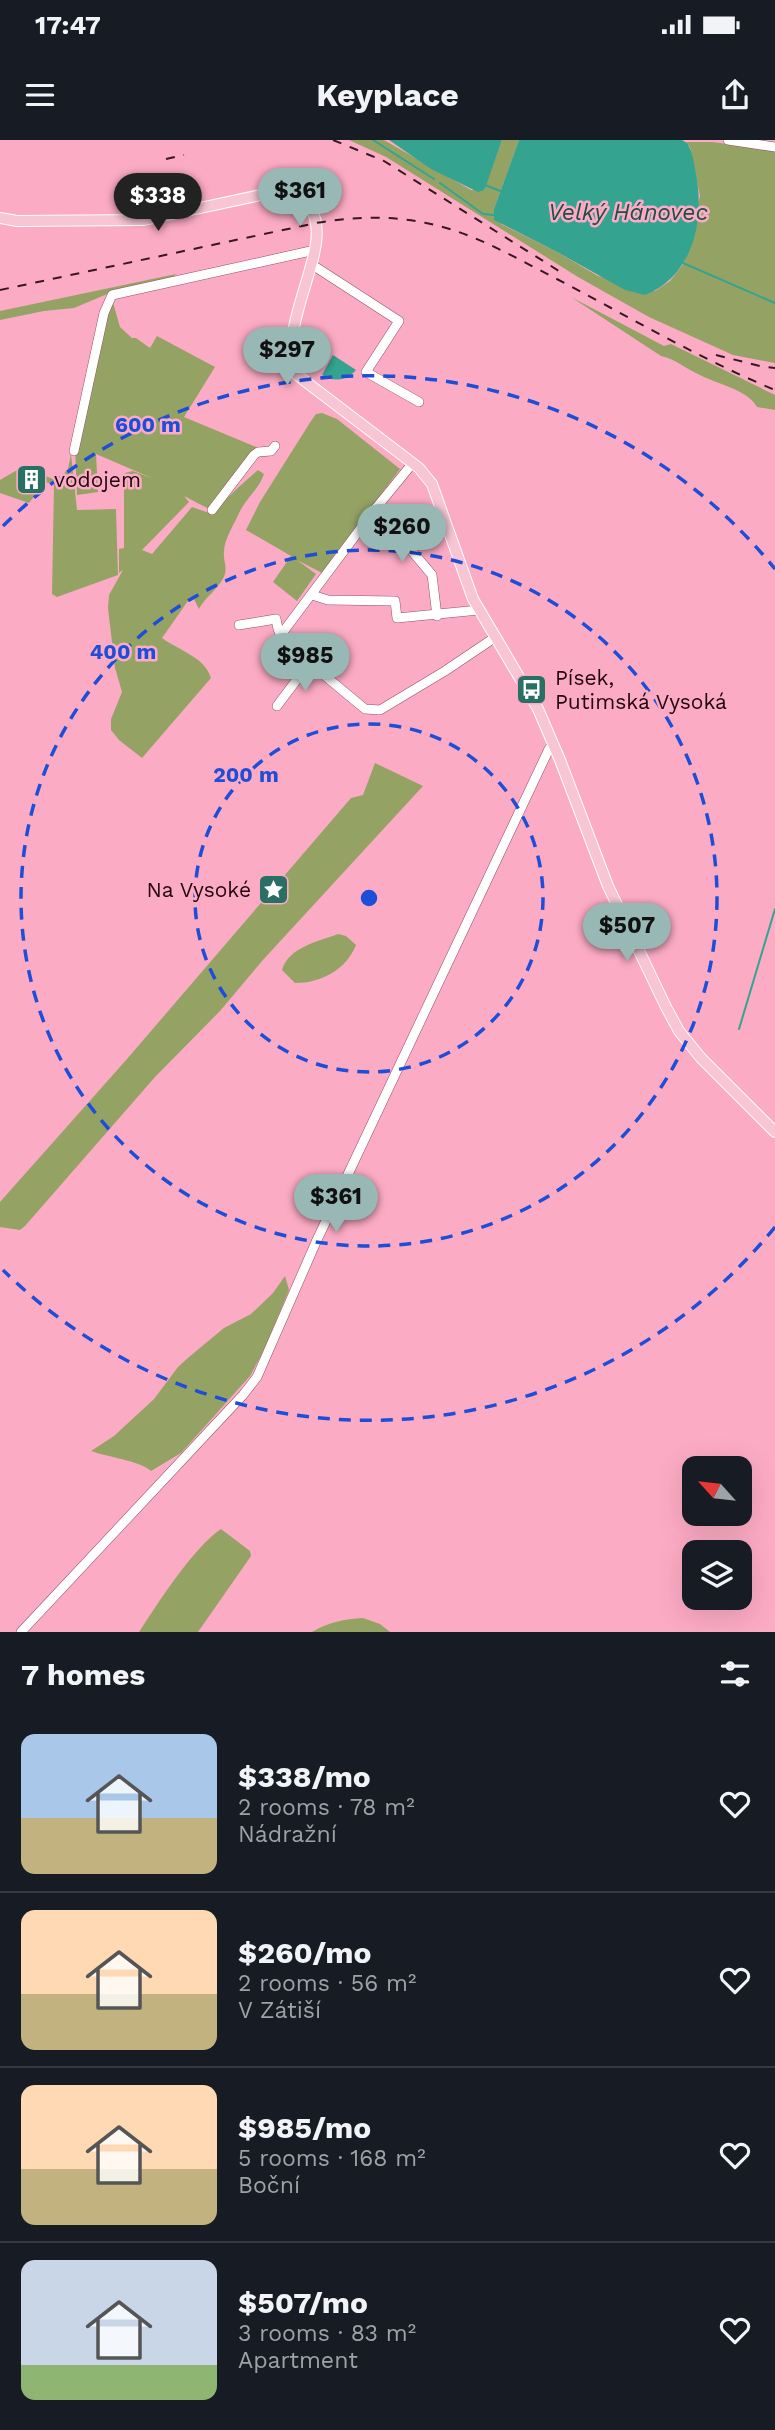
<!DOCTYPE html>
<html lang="en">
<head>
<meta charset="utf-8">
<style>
  body { margin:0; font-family:"Work Sans",sans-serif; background:#242831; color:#f1f3f6; height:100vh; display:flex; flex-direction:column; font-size:26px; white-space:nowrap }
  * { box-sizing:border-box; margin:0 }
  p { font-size:23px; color:#9ea1a6 }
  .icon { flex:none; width:38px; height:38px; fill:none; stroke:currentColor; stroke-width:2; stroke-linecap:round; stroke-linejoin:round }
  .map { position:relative; height:1492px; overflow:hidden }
  .sheet { display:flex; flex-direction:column; background:#171b24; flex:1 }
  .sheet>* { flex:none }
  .needle { width:46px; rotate:297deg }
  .tools { position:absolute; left:682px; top:1316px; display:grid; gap:14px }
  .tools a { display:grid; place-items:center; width:70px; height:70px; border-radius:14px; background:#171b24; box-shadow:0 7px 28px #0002; font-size:35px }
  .price { position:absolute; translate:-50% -60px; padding:0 16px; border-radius:24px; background:#97b8b4; color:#111; font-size:23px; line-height:46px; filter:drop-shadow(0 2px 4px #0008) }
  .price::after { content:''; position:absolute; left:50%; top:42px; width:21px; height:16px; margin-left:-10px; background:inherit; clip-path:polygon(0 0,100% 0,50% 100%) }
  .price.current { background:#222; color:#fff }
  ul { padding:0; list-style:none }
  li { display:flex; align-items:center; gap:21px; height:175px; padding:0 21px }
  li+li { border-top:2px solid #363941 }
  li span { display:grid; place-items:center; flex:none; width:196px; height:140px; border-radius:14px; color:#555 }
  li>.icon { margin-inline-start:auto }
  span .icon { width:84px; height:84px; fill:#fffc; stroke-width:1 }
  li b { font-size:30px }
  h2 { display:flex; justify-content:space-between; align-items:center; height:84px; padding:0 21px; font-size:30px }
  .status { display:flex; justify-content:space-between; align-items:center; height:49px; padding:0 35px; background:#171b24; direction:ltr }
  .status svg { height:19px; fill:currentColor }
  header { display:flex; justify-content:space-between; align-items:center; height:91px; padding:0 21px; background:#171b24; font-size:32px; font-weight:700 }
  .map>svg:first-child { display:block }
</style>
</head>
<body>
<div class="status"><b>17:47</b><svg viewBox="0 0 49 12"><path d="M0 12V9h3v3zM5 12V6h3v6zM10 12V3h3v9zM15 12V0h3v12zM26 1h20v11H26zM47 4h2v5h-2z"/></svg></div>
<header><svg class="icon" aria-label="menu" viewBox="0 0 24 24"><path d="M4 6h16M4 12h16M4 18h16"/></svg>Keyplace<svg class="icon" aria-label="share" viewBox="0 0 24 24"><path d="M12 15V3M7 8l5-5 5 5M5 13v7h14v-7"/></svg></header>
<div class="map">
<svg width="775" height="1492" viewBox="0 0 775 1492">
  <rect width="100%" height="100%" fill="#fcabc4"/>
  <g fill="#94a364">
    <path d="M349 0H384L471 50H484L502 0H519L494 69 501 84 559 113 598 136 655 151 670 141 684 123 700 56 690 7 686 2H712L775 10V223L733 215 649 177 578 137 386 17Z"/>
    <path d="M176 134 172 139 112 152 74 168 44 171 0 180V171Z"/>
    <path d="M571 157 664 206 671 204 775 255V270L757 267C748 250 717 244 700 235 686 229 676 219 661 216Z"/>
    <path d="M112 159 120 187 132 198H136L150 208 157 196 215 227 184 277 275 315 257 317 211 370 184 356 189 362 142 410 152 414 192 367 212 374C226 358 242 344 258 330L264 334C259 349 247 357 240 371 235 383 224 399 224 412 223 419 227 427 225 434 221 447 205 457 199 469L194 459 190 458 162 498C178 510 205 517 211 538L142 618 119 600 111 590V579L122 552 115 528 108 468 109 455 123 430 119 433V409L124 408V336L125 333 133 331 154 339 96 314 98 352 77 355 75 306Z"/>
    <path d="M322 273 337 279 400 329 322 433 297 420 316 434 297 461 273 442 291 416 246 390 260 362 311 281 316 274Z"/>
    <path d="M71 314 77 370 116 369 118 435 57 457 52 454 54 344 45 342 29 363 0 353V340L24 326 57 341 68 329Z"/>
    <path d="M375 623 423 646 262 821 220 871 155 937 25 1086 20 1090 0 1087V1062L127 919 351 658 363 655Z"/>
    <path d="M338 794 346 796 356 805C346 830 321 843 295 843L282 830C289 807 317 802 338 794Z"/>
    <path d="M285 1136 289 1150 263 1212 250 1236 181 1313 151 1331C141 1321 107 1317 91 1311L114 1296 154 1259 178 1227 189 1217 224 1188 251 1174 273 1153Z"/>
    <path d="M221 1389 250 1411 251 1416 198 1492H139C157 1464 194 1407 221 1389Z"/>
    <path d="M363 1478 380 1484 390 1492H312C329 1482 344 1479 363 1478Z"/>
  </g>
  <g fill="#34a491">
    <path d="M389 0H502L486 46 484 50 478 52 431 29Z"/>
    <path d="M519 0H682L687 3C693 12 694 24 696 34 705 81 693 136 645 155L625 150 559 113 494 80V69Z"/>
    <path d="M333 215 356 230C347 240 334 243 322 235Z"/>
  </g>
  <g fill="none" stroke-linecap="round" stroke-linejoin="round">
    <g stroke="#34a491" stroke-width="2">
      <path d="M373 0 434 39"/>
      <path d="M440 43 483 74 494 75"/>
      <path d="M485 45 503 52"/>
      <path d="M683 123 775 163"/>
      <path d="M739 889 775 769"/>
    </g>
    <defs>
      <g id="minor">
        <path d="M728 0 775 7"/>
        <path d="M311 124 399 181 366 232 419 262"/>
        <path d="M74 311 104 173 112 155 315 110"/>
        <path d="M376 368 432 435 437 476"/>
        <path d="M212 370 254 315 258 312 271 311 275 306"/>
        <path d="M312 455 328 460 395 461 397 478 479 470"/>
        <path d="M239 485 276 479 278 489 283 501 365 569 380 570 445 531 494 498"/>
        <path d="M280 496 376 368 412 324"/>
        <path d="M277 566 310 522"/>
        <path d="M21 1492 243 1255 257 1237 316 1102 549 609 554 604"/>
      </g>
      <path id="major" d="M0 78 17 81 144 80 284 50C311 49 319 81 316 103 312 139 279 199 297 235L419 328 432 344 473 459 538 569 560 620 608 746 666 867 679 891 701 918 775 992"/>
    </defs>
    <use href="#minor" stroke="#954e67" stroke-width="10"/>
    <use href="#major" stroke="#fff" stroke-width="12"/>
    <use href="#minor" stroke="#fff" stroke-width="9"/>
    <use href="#major" stroke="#f7c5d4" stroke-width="10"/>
    <g stroke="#371722" stroke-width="2" stroke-dasharray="9 9" stroke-linecap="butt">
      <path d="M333 0 384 21 559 131"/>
      <path d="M166 19 184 15"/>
      <path d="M0 150 316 83C352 77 390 75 426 83 472 92 512 116 553 137 626 175 698 218 775 250"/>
      <path d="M716 215 760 226 775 228"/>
    </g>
  </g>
  <g fill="none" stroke="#1d4ed8" stroke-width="3.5" stroke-dasharray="12 9">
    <circle cx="369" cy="758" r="174"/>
    <circle cx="369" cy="758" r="348"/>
    <path d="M775 1087A522 522 0 0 1 3 1130M3 386A522 522 0 0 1 775 429"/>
  </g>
  <defs>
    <symbol id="building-square" viewBox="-11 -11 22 22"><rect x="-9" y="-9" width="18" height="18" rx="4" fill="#2a6f63" stroke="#fcabc4"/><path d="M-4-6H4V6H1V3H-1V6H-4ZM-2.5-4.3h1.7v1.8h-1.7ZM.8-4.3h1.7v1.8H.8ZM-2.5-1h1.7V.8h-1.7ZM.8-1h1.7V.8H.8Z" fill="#fff"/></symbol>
    <symbol id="bus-square" viewBox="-11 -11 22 22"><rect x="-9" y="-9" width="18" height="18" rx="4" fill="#2a6f63" stroke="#fcabc4"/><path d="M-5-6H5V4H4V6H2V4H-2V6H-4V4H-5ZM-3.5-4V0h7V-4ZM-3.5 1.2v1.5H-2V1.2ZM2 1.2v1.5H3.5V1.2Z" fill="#fff"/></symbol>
    <symbol id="sight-square" viewBox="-11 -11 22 22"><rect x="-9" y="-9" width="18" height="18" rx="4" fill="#2a6f63" stroke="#fcabc4"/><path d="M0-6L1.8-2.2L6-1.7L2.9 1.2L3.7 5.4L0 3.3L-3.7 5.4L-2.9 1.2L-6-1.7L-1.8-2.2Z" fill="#fff"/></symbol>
  </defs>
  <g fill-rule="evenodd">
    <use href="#building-square" x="14" y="322" width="35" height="35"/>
    <use href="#bus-square" x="514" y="532" width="35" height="35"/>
    <use href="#sight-square" x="256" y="732" width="35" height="35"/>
  </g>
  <g text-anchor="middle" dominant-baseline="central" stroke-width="5" stroke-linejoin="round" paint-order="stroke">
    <g font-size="21" fill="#20050f" stroke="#fcabc4" text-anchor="start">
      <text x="54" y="339">vodojem</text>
      <text x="555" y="537">Písek,<tspan x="555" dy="24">Putimská Vysoká</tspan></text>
      <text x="251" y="749" text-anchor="end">Na Vysoké</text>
    </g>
    <g font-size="23" font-style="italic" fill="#1f4e45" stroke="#fcabc4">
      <text x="628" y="72">Velký Hánovec</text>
    </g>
  </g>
  <circle cx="369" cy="758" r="10" fill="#1d4ed8" stroke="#fcabc4" stroke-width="3.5"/>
  <g font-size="21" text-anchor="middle" font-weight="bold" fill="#1d4ed8" stroke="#fcabc4" stroke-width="5" stroke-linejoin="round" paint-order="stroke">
    <text x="148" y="292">600 m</text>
    <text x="123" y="519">400 m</text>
    <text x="246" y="642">200 m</text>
  </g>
</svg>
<div class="tools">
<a><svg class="needle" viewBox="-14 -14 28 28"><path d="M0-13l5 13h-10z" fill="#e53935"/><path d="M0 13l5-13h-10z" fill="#9ea1a6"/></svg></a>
<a><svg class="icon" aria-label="layers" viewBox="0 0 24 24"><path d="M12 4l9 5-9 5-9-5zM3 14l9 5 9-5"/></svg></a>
</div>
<b class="price" style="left:300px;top:88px">$361</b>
<b class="price current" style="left:158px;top:93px">$338</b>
<b class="price" style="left:287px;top:247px">$297</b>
<b class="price" style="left:402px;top:424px">$260</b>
<b class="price" style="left:305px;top:553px">$985</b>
<b class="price" style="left:627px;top:823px">$507</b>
<b class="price" style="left:336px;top:1094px">$361</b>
</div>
<section class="sheet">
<h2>7 homes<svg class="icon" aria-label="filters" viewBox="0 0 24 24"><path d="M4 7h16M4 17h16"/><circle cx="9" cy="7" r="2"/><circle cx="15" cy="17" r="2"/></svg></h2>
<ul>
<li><span style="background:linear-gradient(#a9c7e8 60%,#c2b280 0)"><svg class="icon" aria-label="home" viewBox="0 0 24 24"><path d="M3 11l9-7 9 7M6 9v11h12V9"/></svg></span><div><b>$338/mo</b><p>2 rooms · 78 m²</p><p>Nádražní</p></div><svg class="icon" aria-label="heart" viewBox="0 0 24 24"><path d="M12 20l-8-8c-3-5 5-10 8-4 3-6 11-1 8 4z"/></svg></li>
<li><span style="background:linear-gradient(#ffd9b3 60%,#c2b280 0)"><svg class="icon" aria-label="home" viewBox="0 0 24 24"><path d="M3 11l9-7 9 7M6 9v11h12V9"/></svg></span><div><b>$260/mo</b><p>2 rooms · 56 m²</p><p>V Zátiší</p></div><svg class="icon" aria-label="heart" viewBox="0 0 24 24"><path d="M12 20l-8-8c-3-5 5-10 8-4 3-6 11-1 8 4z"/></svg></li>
<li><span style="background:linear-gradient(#ffd9b3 60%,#c2b280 0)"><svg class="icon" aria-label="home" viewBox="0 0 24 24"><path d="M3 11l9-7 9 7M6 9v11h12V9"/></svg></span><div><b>$985/mo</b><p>5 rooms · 168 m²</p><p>Boční</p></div><svg class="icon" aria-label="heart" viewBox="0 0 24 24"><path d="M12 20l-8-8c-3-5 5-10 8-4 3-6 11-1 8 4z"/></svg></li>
<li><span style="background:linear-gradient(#c9d6e8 75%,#8fb573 0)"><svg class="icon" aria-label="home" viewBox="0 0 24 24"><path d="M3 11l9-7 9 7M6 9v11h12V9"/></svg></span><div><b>$507/mo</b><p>3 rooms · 83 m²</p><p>Apartment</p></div><svg class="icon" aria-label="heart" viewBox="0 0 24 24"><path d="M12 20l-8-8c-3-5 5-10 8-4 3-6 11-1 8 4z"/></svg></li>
</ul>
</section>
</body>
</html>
